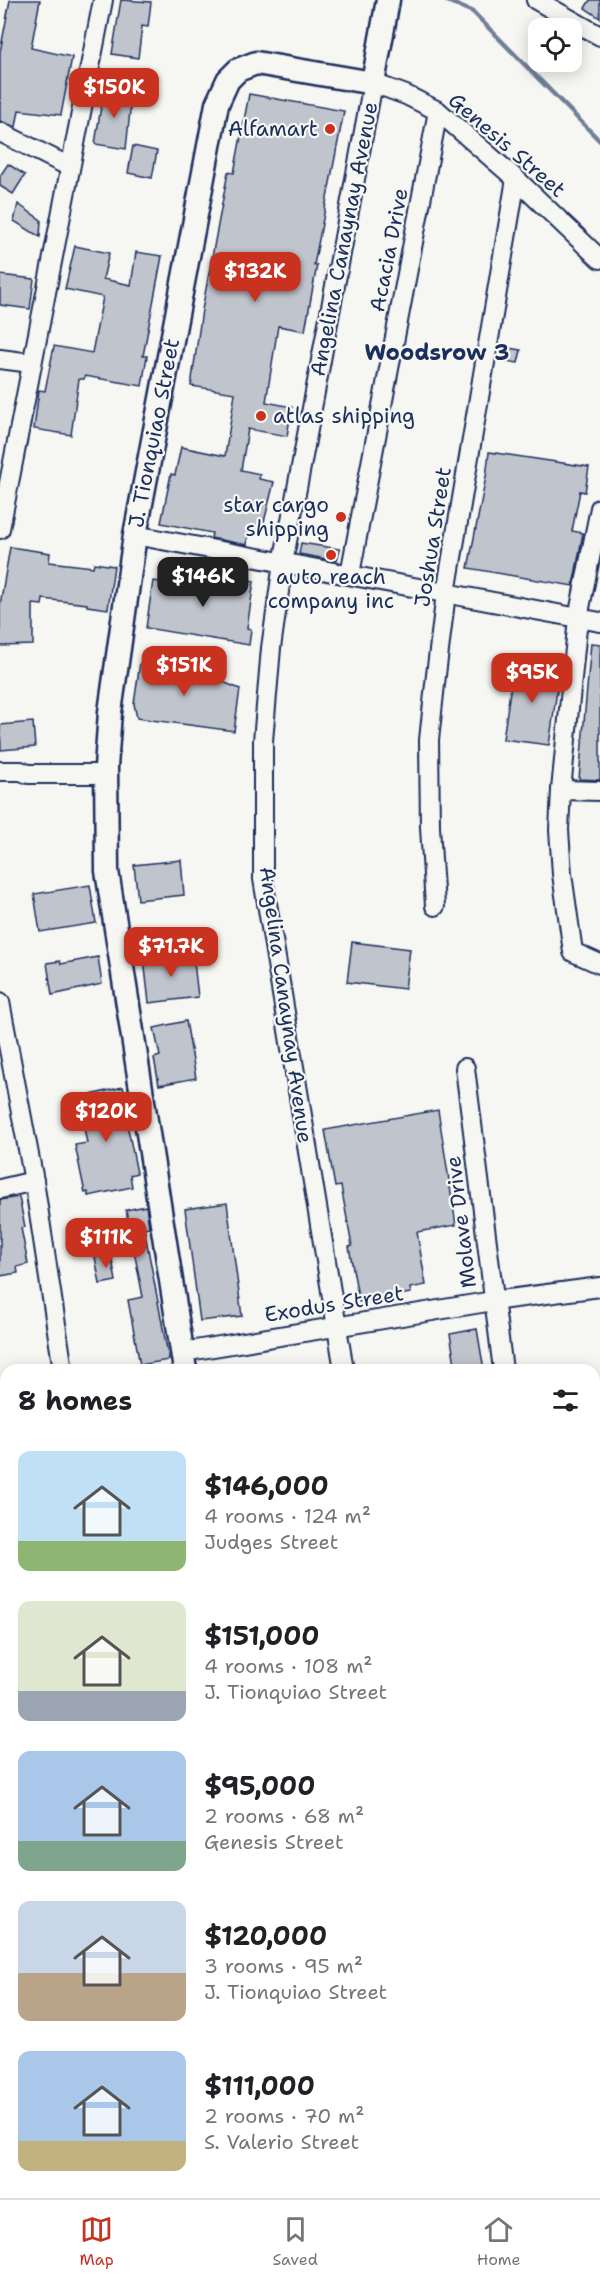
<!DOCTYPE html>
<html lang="en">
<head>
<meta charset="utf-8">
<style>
  body { margin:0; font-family:"Shantell Sans",sans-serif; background:#f2f2f2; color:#202124; height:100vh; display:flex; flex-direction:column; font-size:22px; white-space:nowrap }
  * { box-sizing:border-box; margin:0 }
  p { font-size:20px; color:#757577 }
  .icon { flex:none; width:33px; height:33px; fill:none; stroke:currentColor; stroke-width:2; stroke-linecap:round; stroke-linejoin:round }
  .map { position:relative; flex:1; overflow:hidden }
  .panel { position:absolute; left:0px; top:1364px; width:600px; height:836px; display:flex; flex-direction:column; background:#fff; border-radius:18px 18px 0 0; box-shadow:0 3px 15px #0003 }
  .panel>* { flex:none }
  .fabs { position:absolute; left:528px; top:18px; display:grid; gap:12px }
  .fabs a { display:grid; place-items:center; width:54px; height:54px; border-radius:12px; background:#fff; box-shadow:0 3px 15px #0003; font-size:30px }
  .price { position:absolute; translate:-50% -51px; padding:0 14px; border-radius:12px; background:#c8321e; color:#fff; font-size:20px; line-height:39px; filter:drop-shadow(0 2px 3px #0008) }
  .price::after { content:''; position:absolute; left:50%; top:36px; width:18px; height:14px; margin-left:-9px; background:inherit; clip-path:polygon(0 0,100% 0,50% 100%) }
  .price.active { background:#222; color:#fff }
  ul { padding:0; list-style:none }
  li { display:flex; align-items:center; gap:18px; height:150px; padding:0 18px }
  li span { display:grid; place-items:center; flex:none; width:168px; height:120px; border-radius:12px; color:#555 }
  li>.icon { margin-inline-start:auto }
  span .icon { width:72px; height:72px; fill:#fffc; stroke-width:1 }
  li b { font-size:26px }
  h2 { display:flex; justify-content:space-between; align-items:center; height:72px; padding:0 18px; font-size:26px }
  .menu { display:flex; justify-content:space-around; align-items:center; height:84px; border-top:2px solid #e0e0e0; background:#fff; font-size:16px; color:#757577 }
  .menu a { display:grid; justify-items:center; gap:3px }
  .menu .active { color:#c8321e }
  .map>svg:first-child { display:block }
</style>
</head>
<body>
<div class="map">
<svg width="600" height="2198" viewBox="0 0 600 2198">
  <defs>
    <pattern id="industrial-grid" width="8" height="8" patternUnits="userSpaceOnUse" patternTransform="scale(1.5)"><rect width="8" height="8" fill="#e6e7e7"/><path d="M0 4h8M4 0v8" fill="none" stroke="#c5c6c9"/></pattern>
  </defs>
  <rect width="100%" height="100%" fill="#f6f6f2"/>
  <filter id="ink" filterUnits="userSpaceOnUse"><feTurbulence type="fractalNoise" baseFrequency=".0167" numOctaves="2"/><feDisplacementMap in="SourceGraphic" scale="12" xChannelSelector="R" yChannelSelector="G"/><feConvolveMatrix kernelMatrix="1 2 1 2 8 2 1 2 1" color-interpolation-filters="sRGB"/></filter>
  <g filter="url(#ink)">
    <path fill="url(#industrial-grid)" d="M6 1598V1696L0 1697V1599Z"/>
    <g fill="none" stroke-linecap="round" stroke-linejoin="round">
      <path stroke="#717e99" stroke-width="4.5" d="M445 0 473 12 600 141"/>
    </g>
    <g fill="#c0c4cd" stroke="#1b2f5e" stroke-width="1.5">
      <path d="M10 0H40L31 48 72 57 61 115 19 110 16 127 0 121V52Z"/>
      <path d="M121 0 151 2 148 27 142 26 138 58 112 54Z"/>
      <path d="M590 0H600V18L585 8Z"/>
      <path d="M104 88 132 92 126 149 95 144Z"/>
      <path d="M249 94 344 111 314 265H317L305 331 278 326 266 402 292 407 287 436 248 429 241 470 260 474 259 479 274 482 262 530 248 532 247 545 211 538 212 533 161 523 171 474 175 475 181 447 225 456 235 393 191 386 202 310 228 172 234 173Z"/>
      <path d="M133 146 157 151 152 178 128 173Z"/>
      <path d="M8 164 25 175 13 194 0 186V176Z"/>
      <path d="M18 204 41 220 40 237 14 221Z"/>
      <path d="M75 246 109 253 103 279 131 285 136 252 162 256 143 356H147L142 386 85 376 84 379H79L71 435 34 429 39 390 45 391 54 346 92 353 103 297 65 289Z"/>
      <path d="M0 275 34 279 30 309 0 305Z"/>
      <path d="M503 347 521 350 518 363 500 360Z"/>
      <path d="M489 452 589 467 585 492 580 491 572 531 583 533 573 586 468 568 486 477Z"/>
      <path d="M301 543 340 549 337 561 299 554Z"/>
      <path d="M10 547 50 553 49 562 93 567 94 563 114 566 108 609 87 606V604L43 599 42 605 33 604V645L0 646V605Z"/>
      <path d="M186 571 254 581 247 628 251 629 249 645 146 628 153 581 184 585Z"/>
      <path d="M591 643 600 644V780L579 779Z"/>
      <path d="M157 655 240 689 234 731 137 718 134 704 140 663 155 664Z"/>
      <path d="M514 664 560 670 549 745 503 739Z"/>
      <path d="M33 722 35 747 1 750 0 725Z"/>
      <path d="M181 860 184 895 138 900 134 865Z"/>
      <path d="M90 885 96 923 40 932 34 894Z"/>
      <path d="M352 942 410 949 405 989 347 982Z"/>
      <path d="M193 953 198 997 149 1003 144 959Z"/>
      <path d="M98 957 102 984 52 995 47 963 60 961 61 964Z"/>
      <path d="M186 1021 196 1078 159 1085 154 1058 160 1056 154 1028Z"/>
      <path d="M123 1087 129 1113 125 1114 137 1173 130 1175 132 1187 88 1196V1192L85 1193 75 1145 87 1143 78 1098Z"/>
      <path d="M438 1110 456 1225 417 1232 426 1285 410 1288 411 1293 359 1302 349 1247 352 1246 341 1186 335 1187 325 1130Z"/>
      <path d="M19 1197 25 1227 21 1228 28 1264 17 1267 18 1273 0 1276V1200Z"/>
      <path d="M227 1203 242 1316 200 1321 185 1209Z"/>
      <path d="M146 1206 149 1227 144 1228 169 1360 140 1365 128 1300 143 1297 126 1210Z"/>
      <path d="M111 1254 116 1281 100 1284 95 1257Z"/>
      <path d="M477 1329 484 1370H456L450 1334Z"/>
    </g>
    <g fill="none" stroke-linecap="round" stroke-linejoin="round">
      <defs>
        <g id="minor">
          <path d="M536 0 600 36"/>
          <path d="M0 132 70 167"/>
          <path d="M0 359 31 363"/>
          <path d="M600 508 578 618 561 790 559 830 562 874 573 952 600 964"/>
          <path d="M0 529 103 0"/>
          <path d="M135 535 600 622"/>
          <path d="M350 574 438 111"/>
          <path d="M0 771H21L28 774H106"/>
          <path d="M561 790 600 791"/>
          <path d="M435 906 430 827 429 740 436 675 446 593 516 179"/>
          <path d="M0 1002 34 1181 63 1370"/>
          <path d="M465 1068 503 1370"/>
          <path d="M0 1189 34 1181"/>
          <path d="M183 1352 493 1301 600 1287"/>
          <path d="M344 1370 263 879V741L271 648 283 563 373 83 406 95 438 111 516 179 600 259"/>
          <path d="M0 1474 6 1473"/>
          <path d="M0 1703 6 1702"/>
          <path d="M0 1900 6 1899"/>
          <path d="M594 2098 600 2162"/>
          <path d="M149 2193V2198"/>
          <path d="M431 2193V2198"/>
          <path d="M15 2198V2193"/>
        </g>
        <g id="major">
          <path d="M185 1370 107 871 106 767 110 712 135 535 217 104 228 80 238 70 256 63 373 83 388 0"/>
          <path d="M289 2193V2198"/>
        </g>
      </defs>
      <use href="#minor" stroke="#1b2f5e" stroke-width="22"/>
      <use href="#major" stroke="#1b2f5e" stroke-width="27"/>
      <use href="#minor" stroke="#f6f6f2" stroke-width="18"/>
      <use href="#major" stroke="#f6f6f2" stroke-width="22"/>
    </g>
  </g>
  <g fill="#c8321e" stroke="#f6f6f2" stroke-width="2">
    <circle cx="330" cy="129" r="6"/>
    <circle cx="261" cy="416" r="6"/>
    <circle cx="341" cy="517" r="6"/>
    <circle cx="331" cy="555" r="6"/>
  </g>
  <g text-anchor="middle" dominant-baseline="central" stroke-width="4.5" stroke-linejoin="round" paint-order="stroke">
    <g font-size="21" fill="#1b2f5e" stroke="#f6f6f2" text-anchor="end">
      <text x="318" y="129">Alfamart</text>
      <text x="273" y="416" text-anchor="start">atlas shipping</text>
      <text x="329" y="505">star cargo<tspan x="329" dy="24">shipping</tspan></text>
      <text x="331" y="577" text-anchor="middle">auto reach<tspan x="331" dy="24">company inc</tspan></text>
    </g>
    <g font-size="21" fill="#1b2f5e" stroke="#f6f6f2">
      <text transform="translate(507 145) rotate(41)">Genesis Street</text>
      <text transform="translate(344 239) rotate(-79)">Angelina Canaynay Avenue</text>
      <text transform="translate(389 250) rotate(-79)">Acacia Drive</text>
      <text transform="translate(154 433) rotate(-79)">J. Tionquiao Street</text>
      <text transform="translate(433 537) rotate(-81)">Joshua Street</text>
      <text transform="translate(286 1005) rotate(82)">Angelina Canaynay Avenue</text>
      <text transform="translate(461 1222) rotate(-97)">Molave Drive</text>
      <text transform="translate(334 1304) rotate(-9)">Exodus Street</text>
    </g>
    <g font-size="22" font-weight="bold" fill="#1b2f5e" stroke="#f6f6f2">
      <text x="437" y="352">Woodsrow 3</text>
    </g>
  </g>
</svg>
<div class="fabs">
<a><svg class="icon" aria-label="locate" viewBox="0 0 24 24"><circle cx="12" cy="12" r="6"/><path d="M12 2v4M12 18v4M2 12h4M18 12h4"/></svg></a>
</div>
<b class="price" style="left:114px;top:119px">$150K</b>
<b class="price" style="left:255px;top:303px">$132K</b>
<b class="price active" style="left:203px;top:608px">$146K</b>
<b class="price" style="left:184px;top:697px">$151K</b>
<b class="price" style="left:532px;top:704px">$95K</b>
<b class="price" style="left:171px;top:978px">$71.7K</b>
<b class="price" style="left:106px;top:1143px">$120K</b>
<b class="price" style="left:106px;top:1269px">$111K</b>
<section class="panel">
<h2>8 homes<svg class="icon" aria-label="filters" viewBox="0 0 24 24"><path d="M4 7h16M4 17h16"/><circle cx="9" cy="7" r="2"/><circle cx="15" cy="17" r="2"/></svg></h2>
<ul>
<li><span style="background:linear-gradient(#bfe0f5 75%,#8fb573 0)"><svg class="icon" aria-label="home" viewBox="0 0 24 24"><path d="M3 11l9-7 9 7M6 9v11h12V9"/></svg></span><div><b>$146,000</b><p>4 rooms · 124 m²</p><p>Judges Street</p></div></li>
<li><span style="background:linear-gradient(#dfe7d0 75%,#9aa5b1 0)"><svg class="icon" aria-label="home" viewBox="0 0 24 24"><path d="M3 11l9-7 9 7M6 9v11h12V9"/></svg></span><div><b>$151,000</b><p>4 rooms · 108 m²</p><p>J. Tionquiao Street</p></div></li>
<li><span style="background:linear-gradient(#a9c7e8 75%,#7fa58c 0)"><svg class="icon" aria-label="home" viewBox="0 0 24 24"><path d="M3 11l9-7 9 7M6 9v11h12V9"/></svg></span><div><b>$95,000</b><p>2 rooms · 68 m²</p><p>Genesis Street</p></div></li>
<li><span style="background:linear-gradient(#c9d6e8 60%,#b9a48a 0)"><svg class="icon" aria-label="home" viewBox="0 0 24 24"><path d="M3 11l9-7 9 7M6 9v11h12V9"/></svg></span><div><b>$120,000</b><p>3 rooms · 95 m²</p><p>J. Tionquiao Street</p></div></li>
<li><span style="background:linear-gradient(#a9c7e8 75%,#c2b280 0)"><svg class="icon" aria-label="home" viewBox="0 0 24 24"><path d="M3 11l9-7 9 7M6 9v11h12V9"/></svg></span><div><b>$111,000</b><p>2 rooms · 70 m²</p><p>S. Valerio Street</p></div></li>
</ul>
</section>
</div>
<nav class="menu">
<a class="active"><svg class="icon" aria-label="map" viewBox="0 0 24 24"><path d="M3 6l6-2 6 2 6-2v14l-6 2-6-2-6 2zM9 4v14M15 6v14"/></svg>Map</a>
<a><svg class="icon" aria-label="saved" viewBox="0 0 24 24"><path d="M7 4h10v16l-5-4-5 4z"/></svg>Saved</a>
<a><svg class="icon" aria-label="home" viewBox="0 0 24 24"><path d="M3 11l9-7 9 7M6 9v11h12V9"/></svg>Home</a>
</nav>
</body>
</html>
